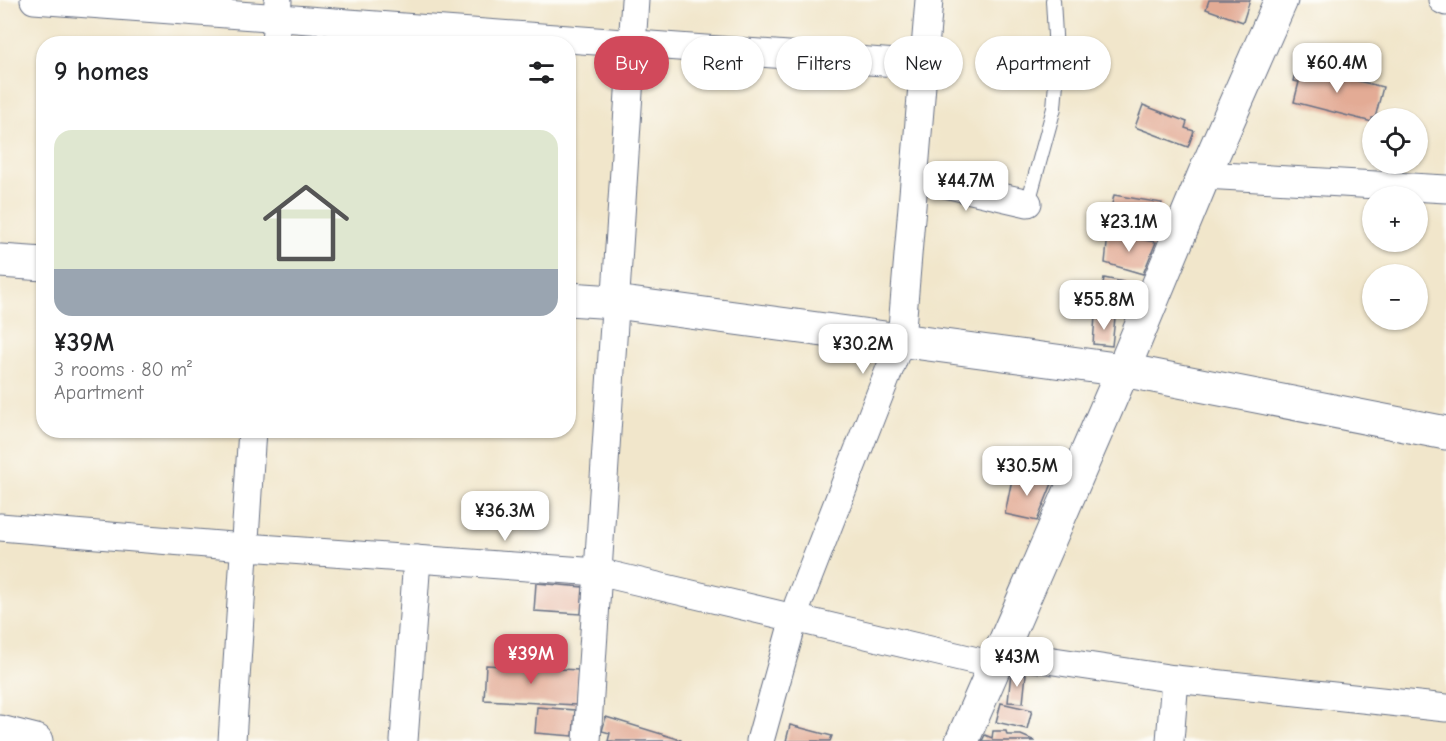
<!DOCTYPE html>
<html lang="en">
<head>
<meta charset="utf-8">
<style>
  body { margin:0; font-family:"Comic Neue",sans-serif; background:#f2f2f2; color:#202124; height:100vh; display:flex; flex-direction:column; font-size:22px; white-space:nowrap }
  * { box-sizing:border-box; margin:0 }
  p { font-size:20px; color:#757577 }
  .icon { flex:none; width:33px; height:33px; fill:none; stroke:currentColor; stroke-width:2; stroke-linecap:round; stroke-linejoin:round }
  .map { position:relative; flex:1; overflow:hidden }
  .drawer { position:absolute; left:36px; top:36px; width:540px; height:402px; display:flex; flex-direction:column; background:#fff; border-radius:24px; box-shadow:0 2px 4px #0004 }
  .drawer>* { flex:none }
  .top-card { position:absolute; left:594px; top:36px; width:570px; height:54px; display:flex; gap:12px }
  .tools { position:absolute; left:1362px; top:108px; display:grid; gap:12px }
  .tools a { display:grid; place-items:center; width:66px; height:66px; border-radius:50%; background:#fff; box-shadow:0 2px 4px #0004; font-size:30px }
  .price { position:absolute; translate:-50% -51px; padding:0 14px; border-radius:12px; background:#fff; color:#222; font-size:20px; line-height:39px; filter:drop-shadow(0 2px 3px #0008) }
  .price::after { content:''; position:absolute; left:50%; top:36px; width:18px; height:14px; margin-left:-9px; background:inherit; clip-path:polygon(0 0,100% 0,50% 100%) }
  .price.selected { background:#d1495b; color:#fff }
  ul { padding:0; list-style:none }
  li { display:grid; align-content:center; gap:12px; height:318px; padding:0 18px }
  li span { display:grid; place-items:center; height:186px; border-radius:18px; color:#555 }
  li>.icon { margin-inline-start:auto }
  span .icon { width:108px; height:108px; fill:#fffc; stroke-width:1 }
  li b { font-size:26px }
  h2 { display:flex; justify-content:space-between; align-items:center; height:72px; padding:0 18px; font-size:26px }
  .tag { padding:0 21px; border-radius:27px; background:#fff; box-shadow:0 2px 4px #0004; font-size:21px; line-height:54px }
  .tag.selected { background:#d1495b; color:#fff }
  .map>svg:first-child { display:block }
</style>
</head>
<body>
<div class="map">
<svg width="1446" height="741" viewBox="0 0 1446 741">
  <rect width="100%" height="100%" fill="#fdfcf7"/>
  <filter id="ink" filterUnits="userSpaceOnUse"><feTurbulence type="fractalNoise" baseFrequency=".0167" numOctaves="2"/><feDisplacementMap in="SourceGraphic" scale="12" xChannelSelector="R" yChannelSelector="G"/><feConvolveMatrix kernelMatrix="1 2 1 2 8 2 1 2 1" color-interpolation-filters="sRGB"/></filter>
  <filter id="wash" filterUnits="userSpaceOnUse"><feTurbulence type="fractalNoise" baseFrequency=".008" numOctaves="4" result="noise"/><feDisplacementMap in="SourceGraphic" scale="24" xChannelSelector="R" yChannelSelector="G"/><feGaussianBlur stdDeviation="1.35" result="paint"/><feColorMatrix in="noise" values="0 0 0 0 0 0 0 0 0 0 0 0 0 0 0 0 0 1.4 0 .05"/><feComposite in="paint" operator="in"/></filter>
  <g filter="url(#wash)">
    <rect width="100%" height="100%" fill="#f1e6cb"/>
    <g id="blocks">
      <g fill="#e3ab95">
        <path d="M1209 0H1250L1243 22 1206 9Z"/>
        <path d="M1297 66 1383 87 1375 118H1372V122L1294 102 1299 82 1293 81Z"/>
        <path d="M1143 105 1187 122 1185 128 1194 131 1188 147 1135 127Z"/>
        <path d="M1114 195 1162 203 1157 231 1108 222Z"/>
        <path d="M1108 234 1156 242 1143 274 1105 263Z"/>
        <path d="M1104 278 1129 283 1122 315 1098 310Z"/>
        <path d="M1095 316 1115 318 1112 346 1093 344Z"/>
        <path d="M1013 474 1053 481 1037 521 1005 514Z"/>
        <path d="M536 583 583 587 581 614 534 611Z"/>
        <path d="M486 665 578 670 576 705 484 700Z"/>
        <path d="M1011 672 1026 674 1023 703 1008 702Z"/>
        <path d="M1001 703 1032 710 1027 729 996 722Z"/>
        <path d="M537 707 575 710 573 736 535 733Z"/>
        <path d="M606 717 681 740V741H608L610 733 602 731Z"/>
        <path d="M790 725 832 736 830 741H786Z"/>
        <path d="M993 731H1006L1007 735H1021L1035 741H982L985 735 992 738Z"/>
      </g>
    </g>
  </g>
  <g filter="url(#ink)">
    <use href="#blocks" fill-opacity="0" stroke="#666f84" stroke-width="1.5"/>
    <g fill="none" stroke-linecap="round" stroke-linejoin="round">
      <defs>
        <path id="service" d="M1028 203 1054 108 1057 70 1053 0"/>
        <g id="minor">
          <path d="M34 0C330 23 627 41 924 65"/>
          <path d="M1442 0 1446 2"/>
          <path d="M275 44 278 1"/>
          <path d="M1204 175 1446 189"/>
          <path d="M915 177 1028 203"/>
          <path d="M0 527 232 546 598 572 994 665"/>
          <path d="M1000 653 1175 679 1446 708"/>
          <path d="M232 741 252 430"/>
          <path d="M404 741 417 559"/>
          <path d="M587 741 635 0"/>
          <path d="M760 741 798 604 901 340 929 0"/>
          <path d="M1170 741 1175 679"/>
        </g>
        <g id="tertiary">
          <path d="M0 261 44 264"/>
          <path d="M568 299 615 302 1123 370 1446 433"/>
          <path d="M0 732 36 741"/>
          <path d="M962 741 1123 370 1204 175 1281 0"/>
        </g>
      </defs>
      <use href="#service" stroke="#666f84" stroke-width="16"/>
      <use href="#minor" stroke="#666f84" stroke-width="29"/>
      <use href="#tertiary" stroke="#666f84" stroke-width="35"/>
      <use href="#service" stroke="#fff" stroke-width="14"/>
      <use href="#minor" stroke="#fff" stroke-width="27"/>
      <use href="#tertiary" stroke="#fff" stroke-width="33"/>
    </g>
  </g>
</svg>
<div class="tools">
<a><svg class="icon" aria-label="locate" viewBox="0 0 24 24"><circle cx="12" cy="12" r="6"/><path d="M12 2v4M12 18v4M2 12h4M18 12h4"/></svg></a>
<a>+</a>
<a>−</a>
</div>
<b class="price" style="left:1337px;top:94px">¥60.4M</b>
<b class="price" style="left:966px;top:212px">¥44.7M</b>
<b class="price" style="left:1129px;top:253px">¥23.1M</b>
<b class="price" style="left:1104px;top:331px">¥55.8M</b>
<b class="price" style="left:863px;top:375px">¥30.2M</b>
<b class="price" style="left:1027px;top:497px">¥30.5M</b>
<b class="price" style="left:505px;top:542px">¥36.3M</b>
<b class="price selected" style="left:531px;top:685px">¥39M</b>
<b class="price" style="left:1017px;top:688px">¥43M</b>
<div class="top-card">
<a class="tag selected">Buy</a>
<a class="tag">Rent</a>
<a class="tag">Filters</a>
<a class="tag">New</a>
<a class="tag">Apartment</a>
</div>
<section class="drawer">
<h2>9 homes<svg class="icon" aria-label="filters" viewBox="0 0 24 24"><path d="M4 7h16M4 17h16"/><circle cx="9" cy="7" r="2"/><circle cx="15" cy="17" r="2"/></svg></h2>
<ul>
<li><span style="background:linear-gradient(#dfe7d0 75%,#9aa5b1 0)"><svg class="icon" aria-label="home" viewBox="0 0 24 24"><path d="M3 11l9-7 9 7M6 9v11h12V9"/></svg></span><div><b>¥39M</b><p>3 rooms · 80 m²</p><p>Apartment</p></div></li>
</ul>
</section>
</div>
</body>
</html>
